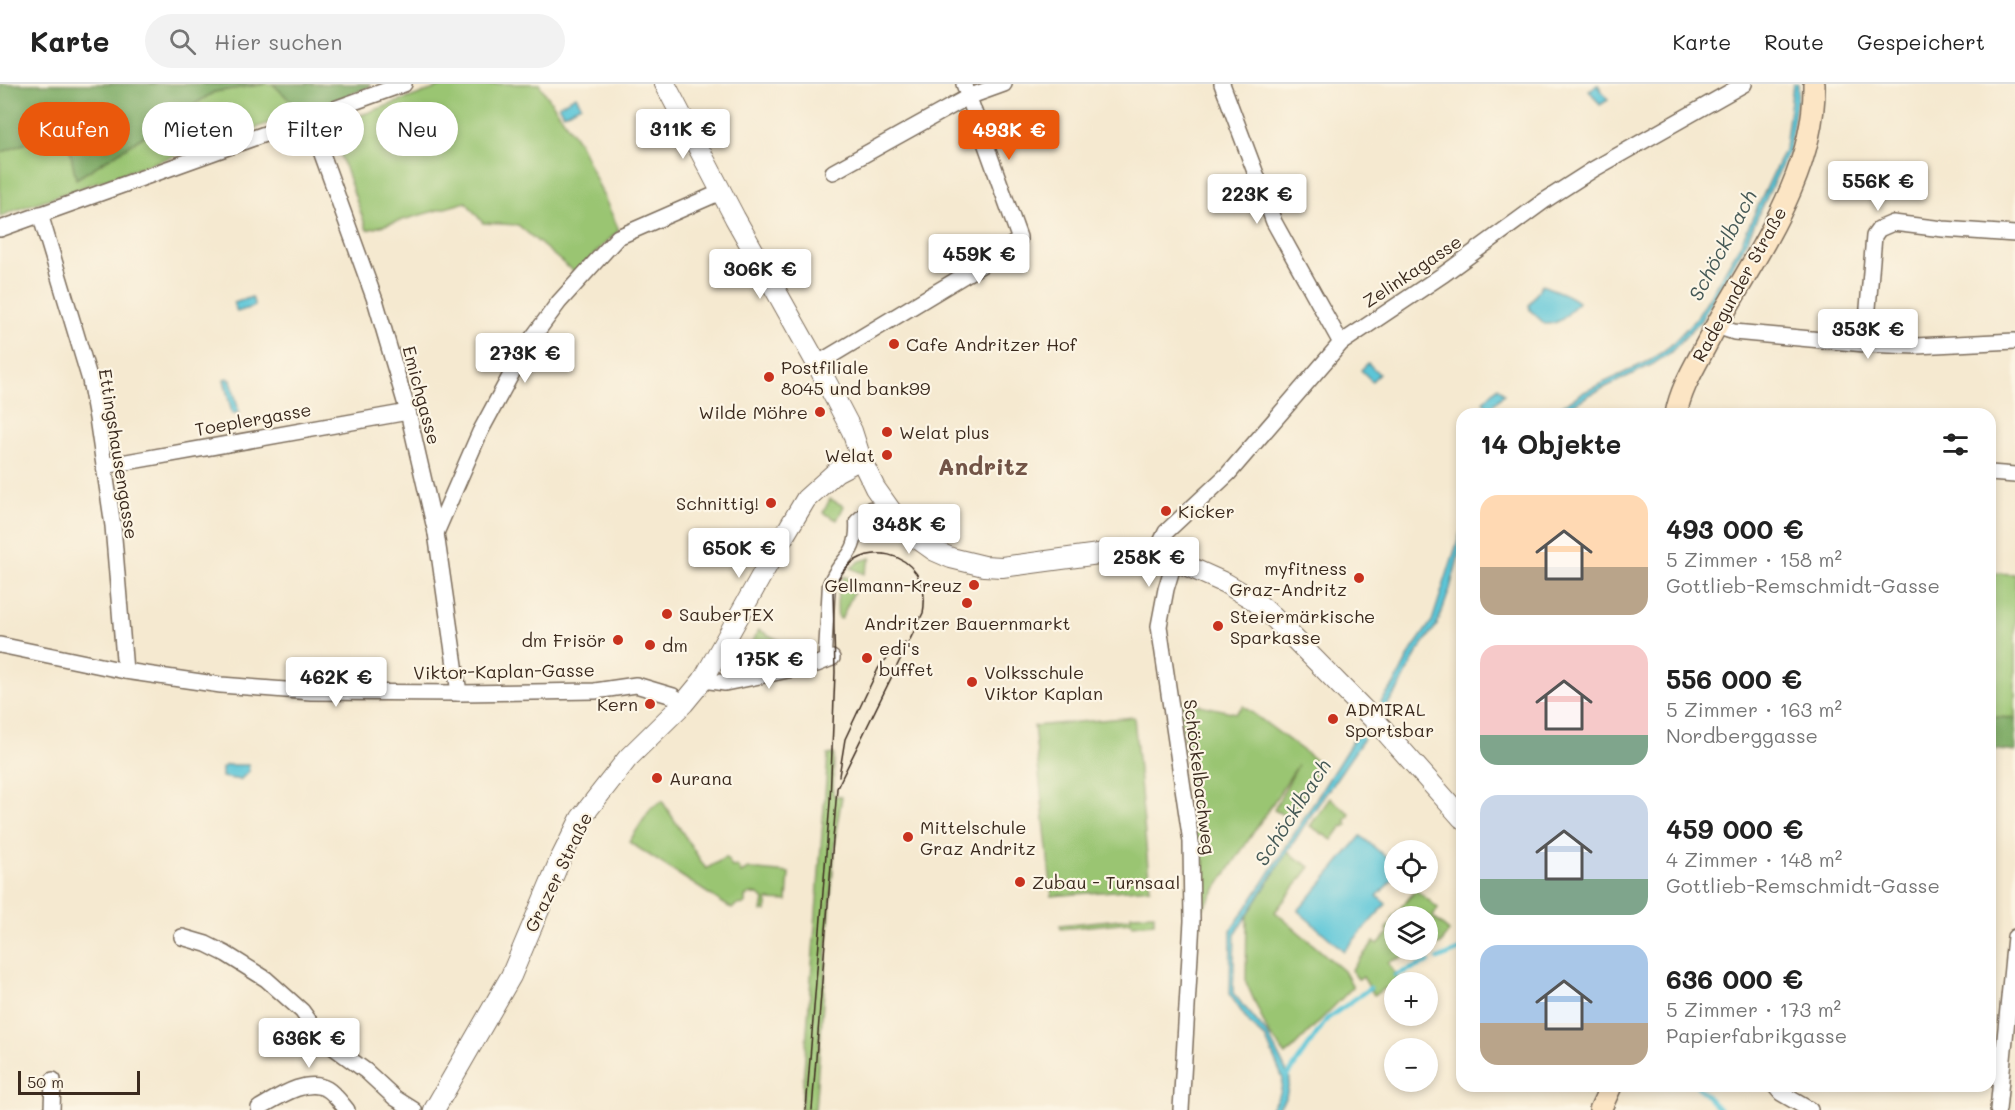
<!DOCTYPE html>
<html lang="de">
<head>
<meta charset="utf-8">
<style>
  body { margin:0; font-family:Mali,sans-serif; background:#f2f2f2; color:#222; height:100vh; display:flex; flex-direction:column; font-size:22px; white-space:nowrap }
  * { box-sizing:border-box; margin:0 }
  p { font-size:20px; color:#767676 }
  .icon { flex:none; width:33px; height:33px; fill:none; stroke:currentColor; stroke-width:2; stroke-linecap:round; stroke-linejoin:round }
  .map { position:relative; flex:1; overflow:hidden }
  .sheet { position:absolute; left:1456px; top:324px; width:540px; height:684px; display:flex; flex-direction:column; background:#fff; border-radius:18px; box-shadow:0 3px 9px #0003 }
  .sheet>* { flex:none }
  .hud { position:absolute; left:18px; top:18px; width:570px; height:54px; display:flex; gap:12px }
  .controls { position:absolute; left:1384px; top:756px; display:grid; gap:12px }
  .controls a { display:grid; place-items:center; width:54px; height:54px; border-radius:50%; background:#fff; box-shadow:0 3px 9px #0003; font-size:30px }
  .scale { position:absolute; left:18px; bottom:15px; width:122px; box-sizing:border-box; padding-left:6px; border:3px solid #3b2a1e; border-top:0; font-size:16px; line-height:21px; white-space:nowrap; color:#3b2a1e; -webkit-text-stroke:4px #fcf5e5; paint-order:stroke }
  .price { position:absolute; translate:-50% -51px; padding:0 14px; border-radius:6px; background:#fff; color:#222; font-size:20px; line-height:39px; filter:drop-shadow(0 2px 3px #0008) }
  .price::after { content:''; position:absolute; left:50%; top:36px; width:18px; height:14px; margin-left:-9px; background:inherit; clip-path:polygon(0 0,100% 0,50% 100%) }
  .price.on { background:#ea580c; color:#fff }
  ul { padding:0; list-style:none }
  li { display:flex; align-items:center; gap:18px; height:150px; padding:0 24px }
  li span { display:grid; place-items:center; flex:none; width:168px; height:120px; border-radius:18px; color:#555 }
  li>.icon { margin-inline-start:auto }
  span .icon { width:72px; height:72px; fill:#fffc; stroke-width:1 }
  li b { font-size:26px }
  h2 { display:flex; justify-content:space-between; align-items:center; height:72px; padding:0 24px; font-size:26px }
  .chip { padding:0 21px; border-radius:27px; background:#fff; box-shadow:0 3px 9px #0003; font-size:21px; line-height:54px }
  .chip.on { background:#ea580c; color:#fff }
  header { display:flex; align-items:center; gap:36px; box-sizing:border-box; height:84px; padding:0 30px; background:#fff; border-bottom:2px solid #e0e0e0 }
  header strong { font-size:28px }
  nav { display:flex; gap:33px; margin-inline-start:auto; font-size:21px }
  .search { width:420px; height:54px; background:#f2f2f2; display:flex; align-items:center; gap:15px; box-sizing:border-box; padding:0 21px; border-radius:33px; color:#767676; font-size:22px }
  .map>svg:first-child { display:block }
</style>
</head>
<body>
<header>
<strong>Karte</strong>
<div class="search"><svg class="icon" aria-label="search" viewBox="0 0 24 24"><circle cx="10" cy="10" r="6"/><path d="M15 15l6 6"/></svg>Hier suchen</div>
<nav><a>Karte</a><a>Route</a><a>Gespeichert</a></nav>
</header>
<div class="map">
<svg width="2015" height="1026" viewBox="0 0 2015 1026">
  <rect width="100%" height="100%" fill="#fcf5e5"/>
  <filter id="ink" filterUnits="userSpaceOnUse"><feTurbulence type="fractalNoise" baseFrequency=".0167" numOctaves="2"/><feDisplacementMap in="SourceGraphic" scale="12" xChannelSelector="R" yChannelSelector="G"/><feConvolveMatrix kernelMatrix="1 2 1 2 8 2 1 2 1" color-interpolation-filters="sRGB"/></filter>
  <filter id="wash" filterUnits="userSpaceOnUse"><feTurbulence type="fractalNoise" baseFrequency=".008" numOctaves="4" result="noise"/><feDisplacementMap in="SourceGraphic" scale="24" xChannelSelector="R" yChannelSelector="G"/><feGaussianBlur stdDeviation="1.35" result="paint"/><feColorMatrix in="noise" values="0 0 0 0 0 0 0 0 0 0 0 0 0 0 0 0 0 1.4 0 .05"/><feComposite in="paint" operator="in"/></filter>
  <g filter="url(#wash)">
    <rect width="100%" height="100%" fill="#f5e9d0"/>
    <g fill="#9ac572" stroke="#6a7848" stroke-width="1.5">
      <path d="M265 0H273L302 28 10 128 0 133V69L42 53 68 52 76 95 214 8Z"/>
      <path d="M448 0H539L579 58 619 146 575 189 518 141 483 139 466 118 367 146 330 42Z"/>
      <path d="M830 415 844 422 837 436 823 429Z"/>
      <path d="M871 474 864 490 851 484 860 477Z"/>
      <path d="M1991 489 2015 490V634L1991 633Z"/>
      <path d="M844 492 858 499 841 535 838 534C836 518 837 507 844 492Z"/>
      <path d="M759 546 792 563 743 573Z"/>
      <path d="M1177 616 1236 629 1243 622 1321 680 1291 735 1274 726 1298 681 1197 834C1199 757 1190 691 1177 616Z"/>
      <path d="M1134 633 1150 804 1052 812 1034 642Z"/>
      <path d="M834 670 833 711 842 713 836 746 815 1026H801L828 671Z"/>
      <path d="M1330 714 1350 730 1345 738 1347 741 1345 743 1342 742 1332 756 1310 742Z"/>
      <path d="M662 717 706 785 726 773 732 783 737 782 741 789 748 785 789 789 787 817 768 816 766 827H762L764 816C760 810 752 808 745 812V820L736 821 732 825 629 758 651 724Z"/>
      <path d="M1287 768 1310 783 1275 828 1344 887 1353 903 1286 971 1268 948 1246 898 1247 832Z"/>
      <path d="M1416 806 1438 824 1433 833 1449 847 1441 860 1428 864V832H1395V866H1425L1388 878 1399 897 1374 911 1363 893 1358 895 1351 886 1374 858 1378 860 1389 848 1386 845 1392 838 1391 835Z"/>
      <path d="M1154 830V839L1132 841 1131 838 1061 845 1060 841 1131 834V831Z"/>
    </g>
    <g fill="#7baa64" stroke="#5b6a41" stroke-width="1.5">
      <path d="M0 0H265L214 8 76 95 67 52 42 53 0 69Z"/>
      <path d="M273 0H370V3L302 28Z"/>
      <path d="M1991 633 2015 634V668L1991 665Z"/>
    </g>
    <g fill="#5cc6d8" stroke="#4c787b" stroke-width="1.5">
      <path d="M1793 0H1798V8L1789 66 1743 164 1701 236 1671 268 1653 280 1589 311 1558 330H1549L1582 309 1651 276 1670 262 1698 232 1739 163 1785 64Z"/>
      <path d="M1598 1 1608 16 1600 21 1589 6Z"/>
      <path d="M576 12 581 21 564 30 559 21Z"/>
      <path d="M1542 201C1555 207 1567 209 1578 218 1568 230 1562 240 1545 240L1530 226 1529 221Z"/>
      <path d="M252 213 255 222 237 228 234 219Z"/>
      <path d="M1368 279 1379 290 1372 297 1361 286Z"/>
      <path d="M228 294 229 297 231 296 239 328 232 330 224 295Z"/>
      <path d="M1498 303 1504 310 1489 325 1483 318Z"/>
      <path d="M1462 444V459L1450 505 1437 541 1418 567 1399 604 1311 731 1235 850 1233 909 1268 951 1290 995 1286 1013 1277 1026H1270L1280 1010 1283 995 1266 955 1250 940 1230 911 1231 846 1263 799 1354 655 1395 599 1413 564 1432 537Z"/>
      <path d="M226 681H248L249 687 240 696 222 693V684Z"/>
      <path d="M1361 752 1395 781V793L1377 812 1386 820 1344 867 1298 827Z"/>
    </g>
    <path fill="#f5e9d0" d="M1379 617 1387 626 1365 655 1356 647Z"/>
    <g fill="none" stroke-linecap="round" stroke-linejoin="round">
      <g stroke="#5cc6d8" stroke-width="4.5">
        <path d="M1438 875 1460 866"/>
        <path d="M1395 891 1429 878"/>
        <path d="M1286 994 1327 935 1370 904"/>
        <path d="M1697 1002 1720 1026"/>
      </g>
    </g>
  </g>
  <g filter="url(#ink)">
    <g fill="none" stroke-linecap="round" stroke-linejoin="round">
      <defs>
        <path id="pedestrian" d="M825 569 829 500C840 471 858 475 856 437L870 424"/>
        <g id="minor">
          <path d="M1222 0 1274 138 1341 259"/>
          <path d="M309 34 376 219 408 328 436 449 459 609"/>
          <path d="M833 88 968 13 1004 0"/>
          <path d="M40 130 90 296 97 334 113 442 125 587"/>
          <path d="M0 145 404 0"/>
          <path d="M1716 242 1734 248 1865 260 1916 262 2015 257"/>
          <path d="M1865 260 1874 152 1879 145 1893 139 1943 145 2015 150"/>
          <path d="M817 280 988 177 1019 156V153L964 0"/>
          <path d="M104 382 408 328"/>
          <path d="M1990 389 2015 391"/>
          <path d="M436 449 480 348 527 261 559 218 618 153 721 108"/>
          <path d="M1156 468 1166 448 1228 390 1341 259 1444 190 1544 117 1594 85 1744 0"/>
          <path d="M1175 475 1166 505 1159 542 1191 758 1192 837 1181 1026"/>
          <path d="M0 561 125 587 221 601 311 608 459 609 595 607 636 601 673 612 684 619"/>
          <path d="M703 596 725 599 817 580 832 574"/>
          <path d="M182 853 206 860 226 870 266 895 302 927 322 955 366 987 395 1014 414 1026"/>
          <path d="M1775 1002 1781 1009 1810 1026"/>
          <path d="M259 1024C277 1014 306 993 327 1005 334 1009 342 1020 347 1026"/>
          <path d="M52 1026 53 996"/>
          <path d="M1998 1026 2015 853"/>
        </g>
        <g id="tertiary">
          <path d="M665 0 735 134 817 280 852 347 861 375 875 404 904 445 935 467 951 474 984 482 1002 483 1128 466 1156 468 1225 499 1254 516 1272 532 1383 645 1462 734"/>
          <path d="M434 1026 511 892 560 776 581 734 628 674 684 619 703 596 778 462 806 415 836 388 861 375"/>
        </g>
        <g id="secondary">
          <path d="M1676 330C1681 304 1695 282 1707 259 1749 179 1816 95 1814 0"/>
          <path d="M1600 1026 1611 1002"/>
        </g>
      </defs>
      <use href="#pedestrian" stroke="#7c6d5c" stroke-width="15"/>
      <use href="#minor" stroke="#7c6d5c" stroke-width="18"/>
      <use href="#tertiary" stroke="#7c6d5c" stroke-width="22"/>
      <use href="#secondary" stroke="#7c6d5c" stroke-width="24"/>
      <use href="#pedestrian" stroke="#fff" stroke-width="12"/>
      <use href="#minor" stroke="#fff" stroke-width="15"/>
      <use href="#tertiary" stroke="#fff" stroke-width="20"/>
      <use href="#secondary" stroke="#fce5c4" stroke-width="21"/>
      <g stroke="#3b2a1e" stroke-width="1.5">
        <path d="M839 692 845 655 878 585 883 578 905 559"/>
        <path d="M806 1026 830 718 835 588 833 508C850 446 935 464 923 529L837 704 812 1026"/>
      </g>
    </g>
  </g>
  <g fill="#c8321e" stroke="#fcf5e5" stroke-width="2">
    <circle cx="894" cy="260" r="6"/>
    <circle cx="769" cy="293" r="6"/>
    <circle cx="820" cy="328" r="6"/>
    <circle cx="887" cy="348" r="6"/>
    <circle cx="887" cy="371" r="6"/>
    <circle cx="771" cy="419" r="6"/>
    <circle cx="1166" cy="427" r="6"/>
    <circle cx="1359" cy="494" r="6"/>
    <circle cx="974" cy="501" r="6"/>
    <circle cx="967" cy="519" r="6"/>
    <circle cx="667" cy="530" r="6"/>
    <circle cx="1218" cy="542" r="6"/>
    <circle cx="618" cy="556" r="6"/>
    <circle cx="650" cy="561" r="6"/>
    <circle cx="867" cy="574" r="6"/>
    <circle cx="972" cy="598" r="6"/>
    <circle cx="650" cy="620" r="6"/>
    <circle cx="1333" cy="635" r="6"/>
    <circle cx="657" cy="694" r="6"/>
    <circle cx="908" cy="753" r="6"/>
    <circle cx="1020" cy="798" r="6"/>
  </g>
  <g text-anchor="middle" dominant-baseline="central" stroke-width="4.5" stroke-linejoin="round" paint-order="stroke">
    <g font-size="18" fill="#3b2a1e" stroke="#fcf5e5">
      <text transform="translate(1412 187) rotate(-34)">Zelinkagasse</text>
      <text transform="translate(1739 200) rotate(-61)">Radegunder Straße</text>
      <text transform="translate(422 311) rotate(75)">Emichgasse</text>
      <text transform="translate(253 335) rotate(-10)">Toeplergasse</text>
      <text transform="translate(119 370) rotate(81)">Ettingshausengasse</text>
      <text transform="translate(504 587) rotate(-1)">Viktor-Kaplan-Gasse</text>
      <text transform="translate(1200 693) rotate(83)">Schöckelbachweg</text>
      <text transform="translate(558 788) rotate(-64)">Grazer Straße</text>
    </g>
    <g font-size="18" fill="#3b2a1e" stroke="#fcf5e5" text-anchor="start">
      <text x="906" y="260">Cafe Andritzer Hof</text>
      <text x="781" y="283">Postfiliale<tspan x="781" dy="21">8045 und bank99</tspan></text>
      <text x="808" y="328" text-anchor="end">Wilde Möhre</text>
      <text x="899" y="348">Welat plus</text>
      <text x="875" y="371" text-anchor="end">Welat</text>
      <text x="759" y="419" text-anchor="end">Schnittig!</text>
      <text x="1178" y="427">Kicker</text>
      <text x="1347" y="484" text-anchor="end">myfitness<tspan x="1347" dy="21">Graz-Andritz</tspan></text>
      <text x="962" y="501" text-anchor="end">Gellmann-Kreuz</text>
      <text x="679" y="530">SauberTEX</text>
      <text x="1230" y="532">Steiermärkische<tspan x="1230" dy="21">Sparkasse</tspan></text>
      <text x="967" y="539" text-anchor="middle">Andritzer Bauernmarkt</text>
      <text x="606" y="556" text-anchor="end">dm Frisör</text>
      <text x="662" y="561">dm</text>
      <text x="879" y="564">edi's<tspan x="879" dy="21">buffet</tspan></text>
      <text x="984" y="588">Volksschule<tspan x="984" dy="21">Viktor Kaplan</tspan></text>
      <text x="638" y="620" text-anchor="end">Kern</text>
      <text x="1345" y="625">ADMIRAL<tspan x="1345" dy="21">Sportsbar</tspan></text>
      <text x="669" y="694">Aurana</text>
      <text x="920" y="743">Mittelschule<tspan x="920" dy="21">Graz Andritz</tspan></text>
      <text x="1032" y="798">Zubau - Turnsaal</text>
    </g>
    <g font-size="20" font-style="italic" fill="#455956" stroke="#fcf5e5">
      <text transform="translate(1722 161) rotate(-62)">Schöcklbach</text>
      <text transform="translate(1292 728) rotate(-57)">Schöcklbach</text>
    </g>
    <g font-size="24" font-weight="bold" fill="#725447" stroke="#fcf5e5">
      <text x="983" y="381">Andritz</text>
    </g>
  </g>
</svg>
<div class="controls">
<a><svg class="icon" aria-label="locate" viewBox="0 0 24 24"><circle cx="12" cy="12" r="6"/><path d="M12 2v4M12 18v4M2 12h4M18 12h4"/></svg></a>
<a><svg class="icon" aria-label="layers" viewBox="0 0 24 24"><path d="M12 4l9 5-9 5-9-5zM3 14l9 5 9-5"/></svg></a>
<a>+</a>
<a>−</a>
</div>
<div class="scale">50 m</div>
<b class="price" style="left:683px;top:76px">311K €</b>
<b class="price on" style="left:1009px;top:77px">493K €</b>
<b class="price" style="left:1878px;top:128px">556K €</b>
<b class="price" style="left:1257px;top:141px">223K €</b>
<b class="price" style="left:979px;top:201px">459K €</b>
<b class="price" style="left:760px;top:216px">306K €</b>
<b class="price" style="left:1868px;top:276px">353K €</b>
<b class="price" style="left:525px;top:300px">273K €</b>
<b class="price" style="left:909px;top:471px">348K €</b>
<b class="price" style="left:739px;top:495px">650K €</b>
<b class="price" style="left:1149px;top:504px">258K €</b>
<b class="price" style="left:769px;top:606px">175K €</b>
<b class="price" style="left:336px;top:624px">462K €</b>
<b class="price" style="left:309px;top:985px">636K €</b>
<div class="hud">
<a class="chip on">Kaufen</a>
<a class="chip">Mieten</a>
<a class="chip">Filter</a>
<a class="chip">Neu</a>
</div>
<section class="sheet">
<h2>14 Objekte<svg class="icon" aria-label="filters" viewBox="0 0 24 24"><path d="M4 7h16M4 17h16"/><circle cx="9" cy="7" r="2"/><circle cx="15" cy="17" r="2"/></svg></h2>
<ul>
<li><span style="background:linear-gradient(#ffd9b3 60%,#b9a48a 0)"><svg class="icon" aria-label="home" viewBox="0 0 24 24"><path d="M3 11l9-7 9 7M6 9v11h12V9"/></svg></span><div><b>493 000 €</b><p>5 Zimmer · 158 m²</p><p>Gottlieb-Remschmidt-Gasse</p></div></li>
<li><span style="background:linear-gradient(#f6c9c9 75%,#7fa58c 0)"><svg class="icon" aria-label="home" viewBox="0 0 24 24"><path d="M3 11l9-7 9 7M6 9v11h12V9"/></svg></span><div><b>556 000 €</b><p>5 Zimmer · 163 m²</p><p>Nordberggasse</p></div></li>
<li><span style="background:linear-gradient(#c9d6e8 70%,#7fa58c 0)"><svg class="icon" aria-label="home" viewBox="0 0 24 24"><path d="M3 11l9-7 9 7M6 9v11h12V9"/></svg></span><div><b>459 000 €</b><p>4 Zimmer · 148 m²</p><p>Gottlieb-Remschmidt-Gasse</p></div></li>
<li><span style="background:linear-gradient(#a9c7e8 65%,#b9a48a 0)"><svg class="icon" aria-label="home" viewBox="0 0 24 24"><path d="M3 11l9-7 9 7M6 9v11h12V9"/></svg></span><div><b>636 000 €</b><p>5 Zimmer · 173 m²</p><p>Papierfabrikgasse</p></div></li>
</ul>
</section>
</div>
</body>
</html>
